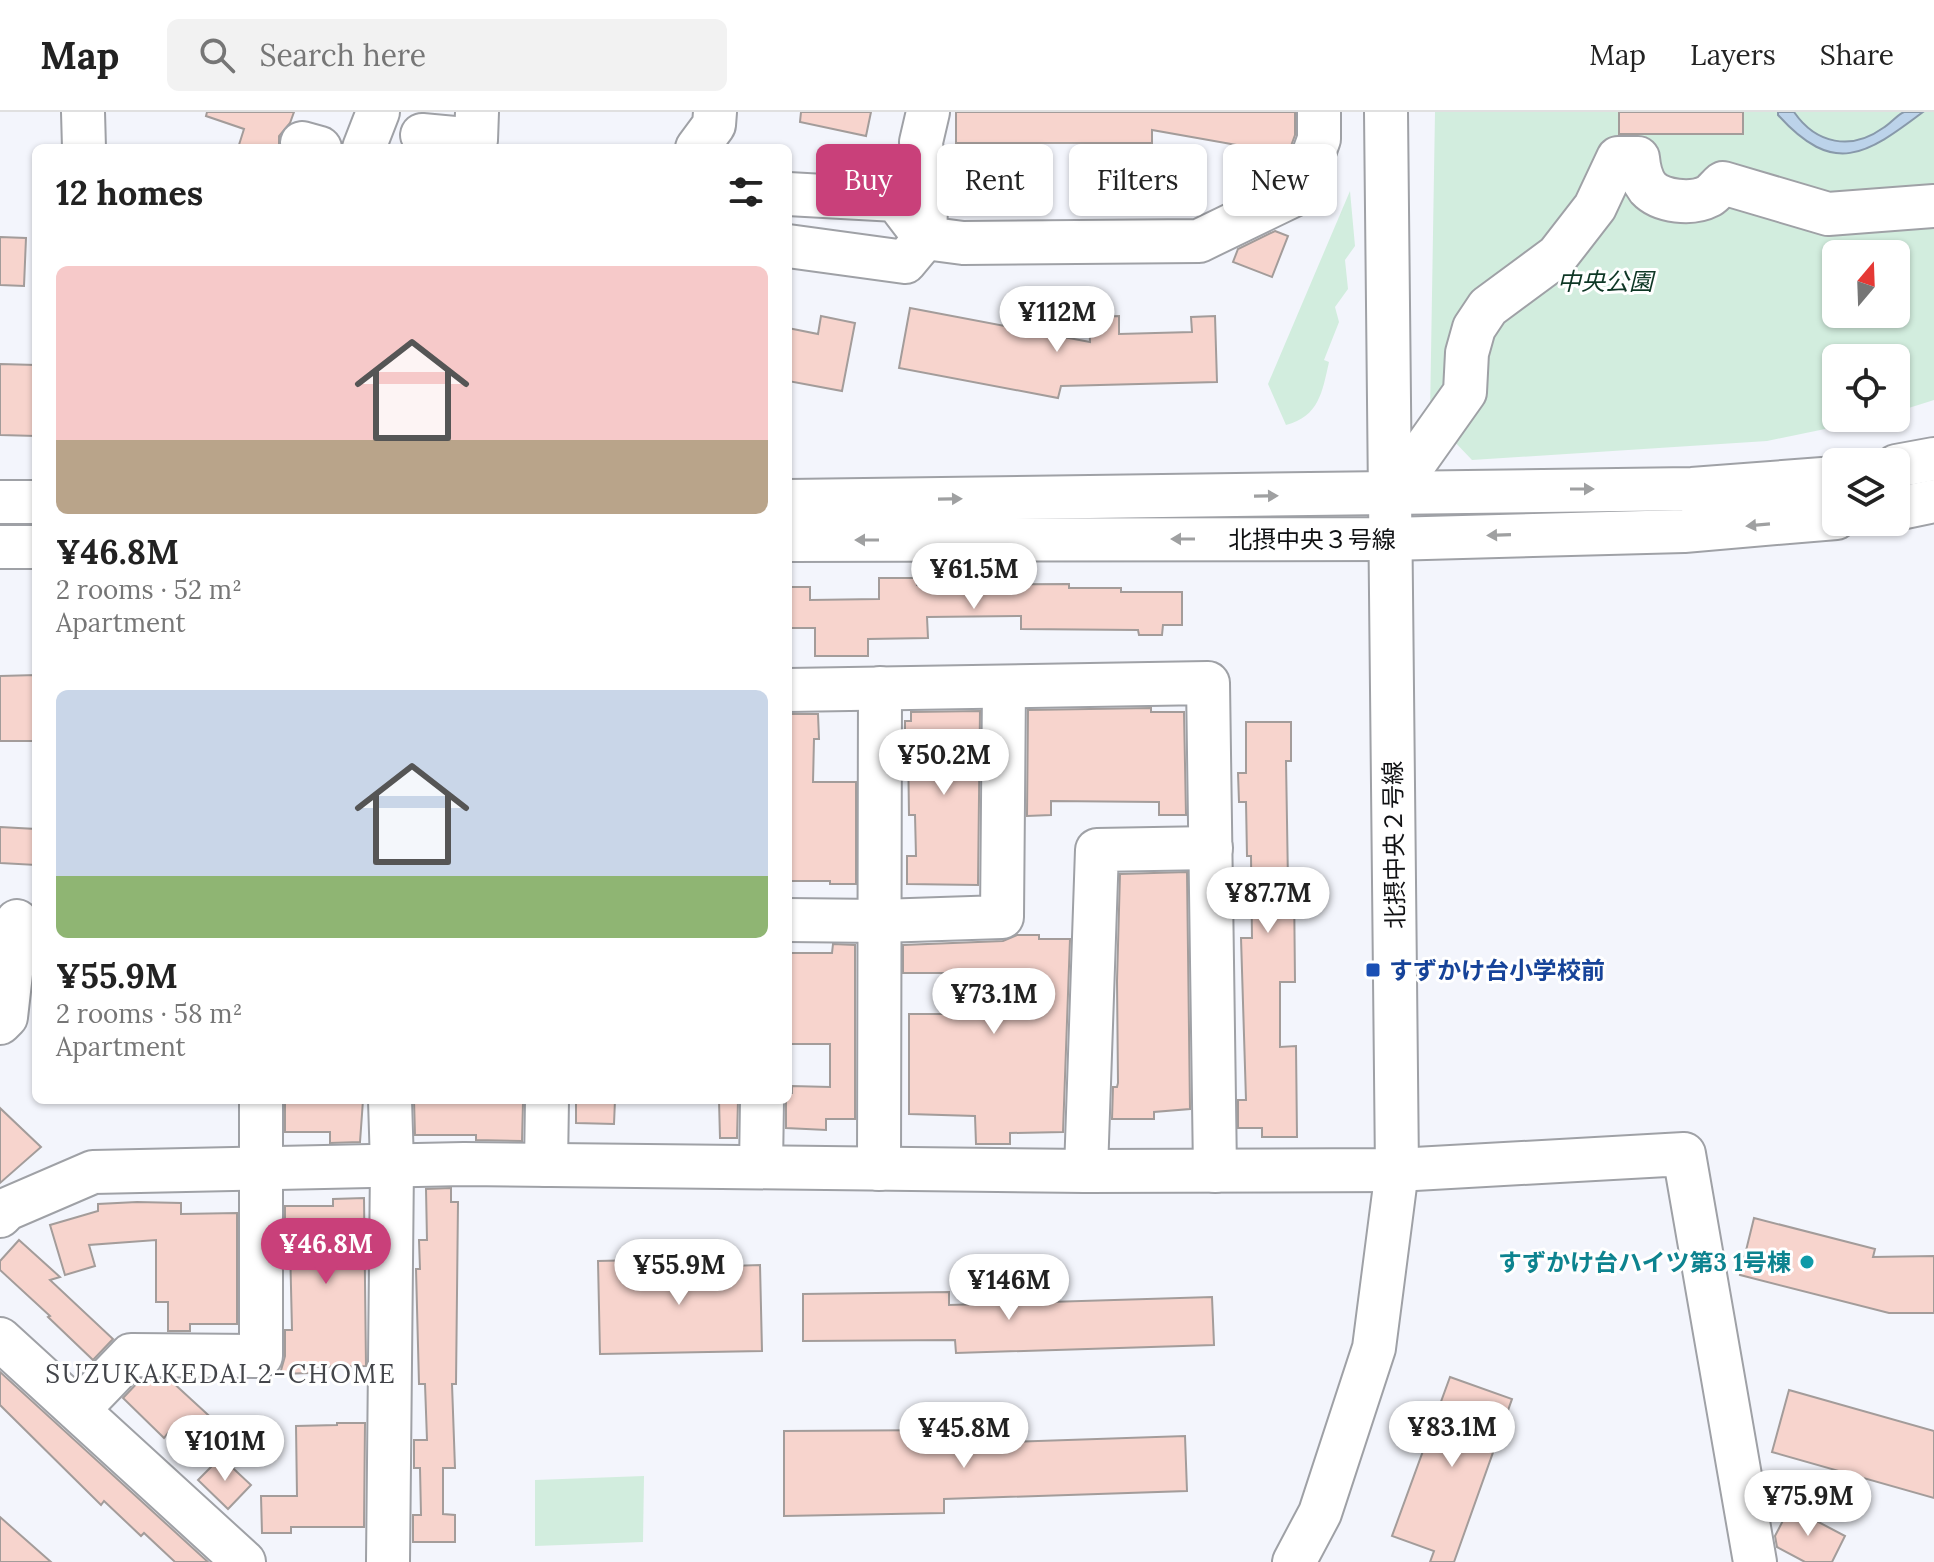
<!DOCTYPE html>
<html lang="en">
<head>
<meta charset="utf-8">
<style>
  body { margin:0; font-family:Lora,"Noto Sans JP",serif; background:#f2f2f2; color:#222; height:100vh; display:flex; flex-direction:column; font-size:30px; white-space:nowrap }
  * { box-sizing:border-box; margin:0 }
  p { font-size:26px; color:#767676 }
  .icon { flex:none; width:44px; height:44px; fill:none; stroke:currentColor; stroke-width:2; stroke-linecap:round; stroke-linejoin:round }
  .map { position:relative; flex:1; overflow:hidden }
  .panel { position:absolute; left:32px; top:32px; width:760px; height:960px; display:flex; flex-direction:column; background:#fff; border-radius:12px; box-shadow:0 2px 6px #0004 }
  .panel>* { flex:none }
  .guide { position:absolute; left:816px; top:32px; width:760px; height:72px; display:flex; gap:16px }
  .needle { width:52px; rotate:19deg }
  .tools { position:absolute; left:1822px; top:128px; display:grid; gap:16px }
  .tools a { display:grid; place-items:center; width:88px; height:88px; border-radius:12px; background:#fff; box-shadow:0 2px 6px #0004; font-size:40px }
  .price { position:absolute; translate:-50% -68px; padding:0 18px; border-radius:28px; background:#fff; color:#222; font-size:26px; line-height:52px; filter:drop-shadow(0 2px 4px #0008) }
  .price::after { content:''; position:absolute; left:50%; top:48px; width:24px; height:18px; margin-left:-12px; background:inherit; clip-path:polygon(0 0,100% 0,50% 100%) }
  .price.current { background:#c9407a; color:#fff }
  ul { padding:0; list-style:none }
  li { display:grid; align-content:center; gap:16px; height:424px; padding:0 24px }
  li span { display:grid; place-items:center; height:248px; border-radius:12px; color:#555 }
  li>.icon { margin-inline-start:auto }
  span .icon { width:144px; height:144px; fill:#fffc; stroke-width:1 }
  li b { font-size:34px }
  h2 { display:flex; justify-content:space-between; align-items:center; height:96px; padding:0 24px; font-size:34px }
  .chip { padding:0 28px; border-radius:12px; background:#fff; box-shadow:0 2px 6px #0004; font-size:28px; line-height:72px }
  .chip.current { background:#c9407a; color:#fff }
  header { display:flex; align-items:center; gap:48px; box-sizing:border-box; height:112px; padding:0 40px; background:#fff; border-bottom:2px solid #e0e0e0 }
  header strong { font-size:38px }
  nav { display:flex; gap:44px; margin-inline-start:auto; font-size:28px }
  .search { width:560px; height:72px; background:#f2f2f2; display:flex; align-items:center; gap:20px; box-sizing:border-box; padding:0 28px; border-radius:12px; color:#767676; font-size:30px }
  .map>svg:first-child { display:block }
</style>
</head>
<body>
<header>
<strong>Map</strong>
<div class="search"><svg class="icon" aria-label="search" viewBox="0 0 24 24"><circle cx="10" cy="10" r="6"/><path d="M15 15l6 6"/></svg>Search here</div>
<nav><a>Map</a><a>Layers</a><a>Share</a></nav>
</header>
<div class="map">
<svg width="1934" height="1450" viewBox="0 0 1934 1450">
  <rect width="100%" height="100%" fill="#f3f5fc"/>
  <g fill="#d2edde" fill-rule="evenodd">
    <path d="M1435 0H1934V288L1896 300V246H1836V306H1878L1767 329 1472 348 1430 304ZM1836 142H1896V202H1836Z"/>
    <path d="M1350 79 1355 134 1345 148 1348 177 1335 195 1339 210 1324 248 1329 250C1322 281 1319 304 1286 313L1268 272Z"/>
    <path d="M644 1364 643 1430 535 1434V1368Z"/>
  </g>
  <path fill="#bcd3ea" stroke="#89a" stroke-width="2" d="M1778 0H1794C1816 32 1851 39 1883 16 1890 12 1897 3 1904 0 1909 0 1918 0 1923 0 1866 43 1834 65 1778 3Z"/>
  <g fill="#f7d4cd" stroke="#a39c9a" stroke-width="2">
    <path d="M207 0H294L290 11 279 24V36H238L244 17 206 4Z"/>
    <path d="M801 0H871L866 24 800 10Z"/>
    <path d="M956 0H1295V23L1288 42 1152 18V31H956Z"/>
    <rect x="1619" y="0" width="124" height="22"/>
    <path d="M1275 119 1288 124 1272 165 1233 150 1238 137Z"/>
    <path d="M0 125 26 126 24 174 0 173Z"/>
    <path d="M910 196 1090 230 1089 205 1119 204V222L1192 220 1191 205 1215 204 1217 270 1061 274 1058 286 899 256Z"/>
    <path d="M821 204 855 211 842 279 788 269V216L818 222Z"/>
    <path d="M0 252 36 253V324L0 323Z"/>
    <path d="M879 466H917V473L1069 472V476H1121V480H1182V513H1163L1162 523H1139L1138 518 1021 517V504L927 505 928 526 868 527V544H815V516H788V475H810V488L879 487Z"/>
    <path d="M36 563V629H0V564Z"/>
    <path d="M1151 596V600H1184L1186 703H1159V690L1051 689V703L1027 704 1028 598Z"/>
    <path d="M980 599 978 773 907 772V744H916L915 703H909L908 632H905V609H911V600Z"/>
    <path d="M788 602H818L819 627H814L813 670H856V772H830V769H788Z"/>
    <path d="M1246 610H1291V649H1286L1287 709 1288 771H1294L1295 870H1280V935L1296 934 1297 1025H1262V1016H1238V988H1246L1241 826H1252L1251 744H1247L1246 690H1239L1238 661H1246Z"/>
    <path d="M0 715 36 717V753L0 751Z"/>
    <path d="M1187 760 1190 997 1154 1000V1007H1112L1113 975H1117L1118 971 1117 869 1120 762Z"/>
    <path d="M1017 823H1039V827H1070L1063 1020 1010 1021V1032H976L975 1004 909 1002V902H953V861H903V833L1003 829Z"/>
    <path d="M833 832 855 833V1007H826V1018L786 1016V988L788 981H792V974L830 975V932H788V841H832Z"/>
    <path d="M285 988H363L360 1030 330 1031V1020H285Z"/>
    <path d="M414 988 523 991 522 1029 476 1028V1023H415Z"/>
    <path d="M576 988H615L614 1012 576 1011Z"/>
    <path d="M719 988H738L737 1026H720Z"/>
    <path d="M0 996 41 1035 0 1071Z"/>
    <path d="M451 1076V1090H458L456 1272H452L455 1356H443V1402L455 1403V1430H413V1403H421L420 1356H414V1328H427L425 1272H419L416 1157H420L419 1128H427L426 1077Z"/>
    <path d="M364 1086 366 1254 310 1255V1261L280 1262 285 1244V1218H292L290 1133H285V1094H333V1087Z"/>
    <path d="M137 1090 181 1091V1102L237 1101V1212H190V1219H168V1190H156V1128L89 1133 95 1154 65 1163 50 1113 98 1099V1092Z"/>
    <path d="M1754 1106 1875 1137 1873 1145 1934 1144V1201H1889L1740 1163Z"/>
    <path d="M19 1128 60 1165 50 1168 113 1227 93 1248 48 1205 50 1204 0 1158V1149Z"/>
    <path d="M730 1146V1154L760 1153 762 1239 600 1242 598 1149Z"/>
    <path d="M949 1180V1193L1212 1185 1214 1233 956 1241 955 1228 803 1229V1182Z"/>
    <path d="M0 1260 208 1450H175L144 1421 141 1424 104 1389 101 1393 0 1293Z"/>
    <path d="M1450 1265 1512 1287 1454 1450H1430L1434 1439 1392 1424Z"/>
    <path d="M141 1267 147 1272 152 1267H169L218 1312 216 1313 224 1322 198 1349 168 1321 164 1326 123 1286Z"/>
    <path d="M1789 1278 1934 1319V1386L1772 1340Z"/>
    <path d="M337 1311H365L364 1415H291V1421H262L261 1384H297L296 1314 337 1313Z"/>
    <path d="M949 1318V1332L1185 1324 1187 1379 944 1387V1401L784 1404V1319Z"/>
    <path d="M221 1345 251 1373 228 1397 198 1368Z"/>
    <path d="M1790 1395 1845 1424 1832 1450H1805L1777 1435 1775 1424Z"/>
    <path d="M0 1405 51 1450H0Z"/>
  </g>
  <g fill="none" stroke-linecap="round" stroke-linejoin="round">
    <defs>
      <g id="minor">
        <path d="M83 0 84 36"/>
        <path d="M422 23 476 28 477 0"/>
        <path d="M302 31 320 36"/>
        <path d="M364 36 378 0"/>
        <path d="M697 36 714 13 715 0"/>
        <path d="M788 82 896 88 925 126 963 131 1199 129 1300 80 1319 27V0"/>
        <path d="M788 134 905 150 925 126 926 94 921 30 928 0"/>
        <path d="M1896 354 1934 347"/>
        <path d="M1392 383 1465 280 1467 241 1474 216 1488 195 1557 144 1595 95 1618 46H1638C1639 57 1641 67 1648 76 1661 90 1692 93 1709 84 1714 81 1718 75 1723 71L1828 102 1934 94"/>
        <path d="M788 389 1692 377 1836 366"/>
        <path d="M0 390H36"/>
        <path d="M1896 397 1934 389"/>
        <path d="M788 428 1390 427 1684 419 1836 406"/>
        <path d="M0 435H36"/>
        <path d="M788 578 1208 571 1215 1059"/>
        <path d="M788 808 880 809 1002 805 1004 575"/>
        <path d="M0 911 6 905 17 809"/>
        <path d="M546 1053 547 988"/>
        <path d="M761 1055 762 988"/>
        <path d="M879 1057 880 576"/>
        <path d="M1086 1059 1097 738 1211 736"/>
        <path d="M0 1104 7 1097 93 1060 464 1052 1086 1059 1397 1058 1684 1042 1755 1450"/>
        <path d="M0 1227 244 1450"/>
        <path d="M78 1298 131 1243 261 1244V988"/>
        <path d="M388 1450 392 1052 390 988"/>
        <path d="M1294 1450 1320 1401 1374 1236 1397 1058 1386 0"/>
      </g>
    </defs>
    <use href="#minor" stroke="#9fa1a6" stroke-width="46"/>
    <use href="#minor" stroke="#fff" stroke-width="42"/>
  </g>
  <defs><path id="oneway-solid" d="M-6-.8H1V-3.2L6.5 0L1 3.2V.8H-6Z" transform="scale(2)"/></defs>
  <g fill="#9fa0a1">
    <use href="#oneway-solid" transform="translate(1582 377)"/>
    <use href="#oneway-solid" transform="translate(1266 384) rotate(-1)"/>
    <use href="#oneway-solid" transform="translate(950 387) rotate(-1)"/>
    <use href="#oneway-solid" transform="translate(1758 413) rotate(175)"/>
    <use href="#oneway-solid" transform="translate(1499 423) rotate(178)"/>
    <use href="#oneway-solid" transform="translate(1183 427) rotate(180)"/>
    <use href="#oneway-solid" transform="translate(867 428) rotate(180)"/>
  </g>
  <rect fill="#1a4fb4" stroke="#fff" stroke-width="3" x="1365" y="850" width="16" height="16" rx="4"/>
  <circle fill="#0f9aa8" stroke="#fff" stroke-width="3" cx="1807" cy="1150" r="8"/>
  <g text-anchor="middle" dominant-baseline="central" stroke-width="6" stroke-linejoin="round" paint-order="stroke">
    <g font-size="24" font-style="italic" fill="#0e3725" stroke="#fff">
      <text x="1605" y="169">中央公園</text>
    </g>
    <g font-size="24" fill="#101113" stroke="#fff">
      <text x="1312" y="427">北摂中央３号線</text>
      <text transform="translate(1394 733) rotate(-91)">北摂中央２号線</text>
    </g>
    <g font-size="24" font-weight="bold" fill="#164399" stroke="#fff" text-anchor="start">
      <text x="1389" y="858">すずかけ台小学校前</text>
    </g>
    <g font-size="24" font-weight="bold" fill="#0d838f" stroke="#fff" text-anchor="end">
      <text x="1791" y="1150">すずかけ台ハイツ第3 1号棟</text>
    </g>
    <g font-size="26" letter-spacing="2" fill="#43454a" stroke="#fff">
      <text x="221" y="1261">SUZUKAKEDAI 2-CHOME</text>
    </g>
  </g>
</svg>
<div class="tools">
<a><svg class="needle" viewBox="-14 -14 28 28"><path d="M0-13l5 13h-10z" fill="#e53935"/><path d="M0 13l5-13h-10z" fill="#767676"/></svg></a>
<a><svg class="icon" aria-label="locate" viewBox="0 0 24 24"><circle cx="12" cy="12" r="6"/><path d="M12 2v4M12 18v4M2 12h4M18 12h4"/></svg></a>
<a><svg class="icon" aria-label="layers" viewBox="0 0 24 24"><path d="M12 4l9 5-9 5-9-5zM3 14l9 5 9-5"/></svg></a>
</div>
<b class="price" style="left:1057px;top:242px">¥112M</b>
<b class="price" style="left:974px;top:499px">¥61.5M</b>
<b class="price" style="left:944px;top:685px">¥50.2M</b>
<b class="price" style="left:1268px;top:823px">¥87.7M</b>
<b class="price" style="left:994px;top:924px">¥73.1M</b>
<b class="price current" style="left:326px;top:1174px">¥46.8M</b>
<b class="price" style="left:679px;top:1195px">¥55.9M</b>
<b class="price" style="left:1009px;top:1210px">¥146M</b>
<b class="price" style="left:1452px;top:1357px">¥83.1M</b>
<b class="price" style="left:964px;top:1358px">¥45.8M</b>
<b class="price" style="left:225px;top:1371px">¥101M</b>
<b class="price" style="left:1808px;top:1426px">¥75.9M</b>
<div class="guide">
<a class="chip current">Buy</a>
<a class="chip">Rent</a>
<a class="chip">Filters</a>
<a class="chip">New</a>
</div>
<section class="panel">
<h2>12 homes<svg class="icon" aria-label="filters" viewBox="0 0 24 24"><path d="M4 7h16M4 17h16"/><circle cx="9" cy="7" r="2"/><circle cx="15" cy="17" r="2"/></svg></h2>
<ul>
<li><span style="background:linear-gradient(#f6c9c9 70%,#b9a48a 0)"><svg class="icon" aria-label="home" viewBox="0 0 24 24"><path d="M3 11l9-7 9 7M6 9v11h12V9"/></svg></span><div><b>¥46.8M</b><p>2 rooms · 52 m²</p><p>Apartment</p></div></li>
<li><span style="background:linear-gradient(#c9d6e8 75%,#8fb573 0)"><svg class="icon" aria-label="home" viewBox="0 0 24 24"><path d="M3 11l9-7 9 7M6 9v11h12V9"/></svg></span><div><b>¥55.9M</b><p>2 rooms · 58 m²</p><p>Apartment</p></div></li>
</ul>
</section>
</div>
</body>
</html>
